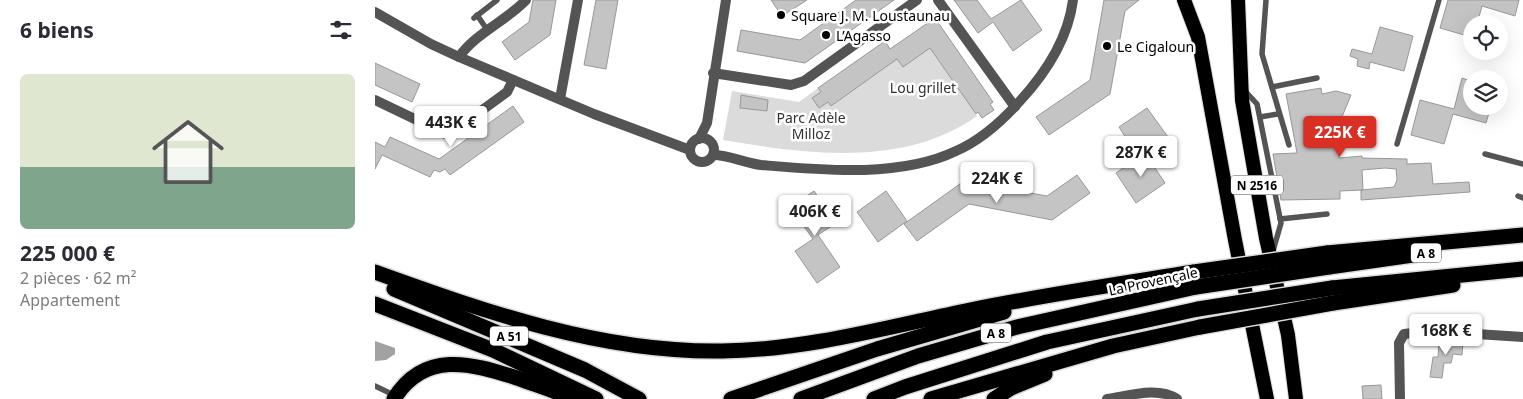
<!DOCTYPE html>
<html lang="fr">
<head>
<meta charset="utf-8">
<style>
  body { margin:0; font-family:"Noto Sans",sans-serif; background:#f7f7f7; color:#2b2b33; height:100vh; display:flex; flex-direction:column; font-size:19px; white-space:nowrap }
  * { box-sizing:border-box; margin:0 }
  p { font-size:16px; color:#7c7c81 }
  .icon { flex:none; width:28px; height:28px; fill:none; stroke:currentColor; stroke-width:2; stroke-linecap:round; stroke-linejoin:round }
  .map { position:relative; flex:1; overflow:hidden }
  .panel { display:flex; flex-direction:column; background:#fff; width:375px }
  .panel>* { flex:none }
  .buttons { position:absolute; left:1088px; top:15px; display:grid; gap:10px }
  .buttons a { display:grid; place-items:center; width:45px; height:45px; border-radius:50%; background:#fff; box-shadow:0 5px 20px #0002; font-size:25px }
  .price { position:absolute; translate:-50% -42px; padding:0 11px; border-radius:5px; background:#fff; color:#222; font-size:16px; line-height:32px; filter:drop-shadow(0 1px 2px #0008) }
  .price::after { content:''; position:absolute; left:50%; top:30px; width:15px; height:11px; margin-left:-8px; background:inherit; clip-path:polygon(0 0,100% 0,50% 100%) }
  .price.active { background:#d93025; color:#fff }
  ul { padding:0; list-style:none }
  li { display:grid; align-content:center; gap:10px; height:265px; padding:0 20px }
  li+li { border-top:1px solid #e1e1e2 }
  li span { display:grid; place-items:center; height:155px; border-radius:8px; color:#555 }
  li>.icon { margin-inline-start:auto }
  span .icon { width:90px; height:90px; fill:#fffc; stroke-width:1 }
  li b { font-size:21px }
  h2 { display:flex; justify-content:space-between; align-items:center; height:60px; padding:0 20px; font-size:21px }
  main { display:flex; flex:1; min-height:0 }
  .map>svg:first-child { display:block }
</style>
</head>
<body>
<main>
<section class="panel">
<h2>6 biens<svg class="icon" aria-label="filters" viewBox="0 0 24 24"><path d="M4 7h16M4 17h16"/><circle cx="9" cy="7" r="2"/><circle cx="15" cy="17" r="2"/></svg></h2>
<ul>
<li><span style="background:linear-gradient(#dfe7d0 60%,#7fa58c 0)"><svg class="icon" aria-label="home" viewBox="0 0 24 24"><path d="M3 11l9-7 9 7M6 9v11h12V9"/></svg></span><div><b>225 000 €</b><p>2 pièces · 62 m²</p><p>Appartement</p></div></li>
</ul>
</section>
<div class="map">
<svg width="1148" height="399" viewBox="0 0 1148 399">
  <rect width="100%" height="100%" fill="#fff"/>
  <path fill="#dbdbdb" d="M555 48 602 116C529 168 431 154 348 140L357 91 424 102 443 88 456 106 522 59 528 66Z"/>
  <path fill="#a2a2a2" d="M0 341 20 348V354L11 360 0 361Z"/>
  <g fill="#c4c4c4" stroke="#989898">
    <path d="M158 0H181L175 35 140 60 127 42 154 22Z"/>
    <path d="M221 0H243L231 69 209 65Z"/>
    <path d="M396 0H432L407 16Z"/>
    <path d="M481 0H519L430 63 362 51 366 30 425 40Z"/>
    <path d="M579 0H602L616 19 646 0 667 30 638 51 618 22 603 33Z"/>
    <path d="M729 0H764L750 11 735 94 674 135 661 117 715 80Z"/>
    <path d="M1073 0H1144L1140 16 1107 6 1102 24H1096V37L1065 28Z"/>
    <path d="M560 18 618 102 615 104 619 110 607 118 603 112 601 114 555 48 528 67 522 59 456 106 453 102 444 108 437 98 446 92 443 88 510 41 515 49Z"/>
    <path d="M1005 27 1038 36 1029 71 995 62 994 69 982 66 983 59 975 56 977 49 997 54Z"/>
    <path d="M0 63 45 84 37 102 0 85Z"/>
    <path d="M1087 78 1096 81V106H1116L1111 123 1078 114 1069 144 1036 135 1045 100 1079 109Z"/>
    <path d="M946 88 947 94 961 91 976 95 967 117 964 158 987 156V158L1032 159V164L1056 163 1058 184 1094 182 1095 192 986 200V190L1019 187 1022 180 1021 169 1010 168 987 170 988 190 965 191V199L906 200 898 154 922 153 911 94Z"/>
    <path d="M366 95 393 100 392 111 365 108Z"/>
    <path d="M138 106 149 122 75 175 70 169 65 172 59 170 55 177 7 155 0 169V142L10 147 15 137 64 159Z"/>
    <path d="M772 108 793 137 763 157 744 127Z"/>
    <path d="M770 153 790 183 761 203 741 173Z"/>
    <path d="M702 175 715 193 677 220 594 204 542 241 529 224 589 181 672 196Z"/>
    <path d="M439 191 461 223 443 235 465 267 442 283 420 251 438 239 415 207Z"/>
    <path d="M511 191 532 221 503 242 482 212Z"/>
    <path d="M1072 339 1088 340 1087 355 1078 354 1076 363H1069L1067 378 1055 377 1058 357H1063L1064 342H1071Z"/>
    <path d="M1006 385 1007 399H988L987 386Z"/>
  </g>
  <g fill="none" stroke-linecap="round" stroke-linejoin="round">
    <defs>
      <g id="trunk">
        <path d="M809 0 823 37 860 240 892 399"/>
        <path d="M863 0 867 100 891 238 913 335 921 399"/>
      </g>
      <g id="motorway">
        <path d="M952 253 1148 235"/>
        <path d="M954 267 1045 254"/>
        <path d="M0 272C111 312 227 353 347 351 431 350 513 327 595 310 669 295 744 284 819 272"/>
        <path d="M957 288 1148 269"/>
        <path d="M19 289 210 370 264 399"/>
        <path d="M958 303 1078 285"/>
        <path d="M0 304 118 350 221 399"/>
        <path d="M19 399C49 350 96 363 142 378 161 385 180 391 199 399"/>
        <path d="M356 399 502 349 629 312"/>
        <path d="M426 399 543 356 642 327 821 287"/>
        <path d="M499 399 530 387 672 342 823 309"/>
        <path d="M556 399 738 346 825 327"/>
        <path d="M619 399 636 388 670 374"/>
      </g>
    </defs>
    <use href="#trunk" stroke="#dbdbdb" stroke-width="16"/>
    <use href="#motorway" stroke="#dbdbdb" stroke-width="18"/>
    <g stroke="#545454" stroke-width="5.5">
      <path d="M891 0 887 54 914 145"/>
      <path d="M102 15 113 31"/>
      <path d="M99 18 122 0"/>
      <path d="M897 87 942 78"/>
      <path d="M870 91 882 104 906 223 898 251"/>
      <path d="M885 117 903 114"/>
      <path d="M1022 144 1064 0"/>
      <path d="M1110 154 1148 164"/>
      <path d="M1143 196 1148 198"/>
      <path d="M905 219 952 214"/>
      <path d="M0 386 21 396"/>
    </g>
    <g stroke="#545454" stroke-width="10">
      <path d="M563 0 640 107"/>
      <path d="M0 12 56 44 84 57 219 114 315 150"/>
      <path d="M84 57C101 33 131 21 151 0"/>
      <path d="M338 73 416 85 429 81 542 0"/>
      <path d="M185 99 203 0"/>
      <path d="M0 100 73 135 132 92 138 80"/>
      <circle cx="327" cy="150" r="12"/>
      <path d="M324 139 332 123 351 0"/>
      <path d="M338 155C355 155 369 163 386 165 446 170 525 178 581 151 606 140 626 122 644 102 670 74 693 39 698 0"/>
      <path d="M732 399C753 396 783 386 802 399"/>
      <path d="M1025 399 1024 343 1029 334 1055 331 1148 337"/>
    </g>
    <use href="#trunk" stroke="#000" stroke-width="14"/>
    <use href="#motorway" stroke="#000" stroke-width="15"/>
    <defs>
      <g id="motorway-bridge">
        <path d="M819 272 952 253"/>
        <path d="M821 287 954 267"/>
        <path d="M823 309 957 288"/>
        <path d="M825 327 958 303"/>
      </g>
    </defs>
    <use href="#motorway-bridge" stroke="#dbdbdb" stroke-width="18" stroke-linecap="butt"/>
    <use href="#motorway-bridge" stroke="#000" stroke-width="15"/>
  </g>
  <g fill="#000" stroke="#fff" stroke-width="2">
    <circle cx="406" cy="15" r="5"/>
    <circle cx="451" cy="35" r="5"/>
    <circle cx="732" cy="46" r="5"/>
  </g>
  <g text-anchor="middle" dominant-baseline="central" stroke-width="5" stroke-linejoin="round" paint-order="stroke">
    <g fill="#fff" stroke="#4c4c4c" stroke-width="1">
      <rect x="856" y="175.5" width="52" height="19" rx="4"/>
      <rect x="1036" y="243.5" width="30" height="19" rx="4"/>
      <rect x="606" y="323.5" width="30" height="19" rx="4"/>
      <rect x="115" y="326.5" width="38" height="19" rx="4"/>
    </g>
    <g font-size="12" font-weight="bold" fill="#000">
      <text x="882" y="185">N 2516</text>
      <text x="1051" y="253">A 8</text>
      <text x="621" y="333">A 8</text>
      <text x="134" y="336">A 51</text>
    </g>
    <g font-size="14" fill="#000" stroke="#fff" text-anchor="start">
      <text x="416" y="15">Square J. M. Loustaunau</text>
      <text x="461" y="35">L’Agasso</text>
      <text x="742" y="46">Le Cigaloun</text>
    </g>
    <g font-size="14" fill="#323232" stroke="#fff">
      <text x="548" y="87">Lou grillet</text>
      <text x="436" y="117">Parc Adèle<tspan x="436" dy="16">Milloz</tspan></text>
    </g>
    <g font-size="14" fill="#000" stroke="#fff">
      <text transform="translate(778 281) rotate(-12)">La Provençale</text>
    </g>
  </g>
</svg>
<div class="buttons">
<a><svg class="icon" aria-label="locate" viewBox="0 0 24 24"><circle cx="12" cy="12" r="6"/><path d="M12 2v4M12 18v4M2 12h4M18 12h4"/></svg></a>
<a><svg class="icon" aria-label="layers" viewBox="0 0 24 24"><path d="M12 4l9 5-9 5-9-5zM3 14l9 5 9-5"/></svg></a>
</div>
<b class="price" style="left:76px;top:148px">443K €</b>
<b class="price active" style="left:965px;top:158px">225K €</b>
<b class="price" style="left:766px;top:178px">287K €</b>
<b class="price" style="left:622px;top:204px">224K €</b>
<b class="price" style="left:440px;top:237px">406K €</b>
<b class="price" style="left:1071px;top:356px">168K €</b>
</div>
</main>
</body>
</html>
